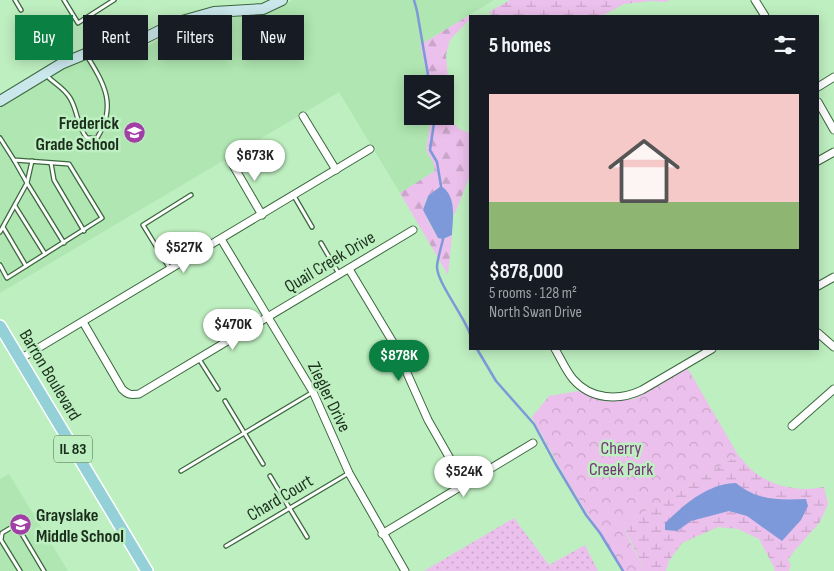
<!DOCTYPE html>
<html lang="en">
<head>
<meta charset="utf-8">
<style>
  body { margin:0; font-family:"Sofia Sans Condensed",sans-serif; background:#20242c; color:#f1f3f6; height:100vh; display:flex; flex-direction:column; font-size:19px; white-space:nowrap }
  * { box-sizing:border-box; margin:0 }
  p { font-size:16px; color:#9ea1a6 }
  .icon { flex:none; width:28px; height:28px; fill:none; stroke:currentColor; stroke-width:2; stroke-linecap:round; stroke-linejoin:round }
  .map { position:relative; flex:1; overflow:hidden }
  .side { position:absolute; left:469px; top:15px; width:350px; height:335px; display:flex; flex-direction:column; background:#171b24; border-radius:0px; box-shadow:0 2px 12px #0003 }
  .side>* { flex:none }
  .top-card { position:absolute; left:15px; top:15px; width:379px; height:45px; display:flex; gap:10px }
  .tools { position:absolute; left:404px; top:75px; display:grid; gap:10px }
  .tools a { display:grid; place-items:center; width:50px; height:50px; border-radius:0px; background:#171b24; box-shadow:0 2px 12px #0003; font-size:25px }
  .price { position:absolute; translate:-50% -42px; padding:0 11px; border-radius:18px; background:#fff; color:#222; font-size:16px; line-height:32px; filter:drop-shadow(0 1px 2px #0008) }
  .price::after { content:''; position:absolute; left:50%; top:30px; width:15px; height:11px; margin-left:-8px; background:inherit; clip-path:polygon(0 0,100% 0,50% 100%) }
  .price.selected { background:#0b8043; color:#fff }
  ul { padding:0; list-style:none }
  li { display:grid; align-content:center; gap:10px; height:265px; padding:0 20px }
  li+li { border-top:1px solid #363941 }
  li span { display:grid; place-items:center; height:155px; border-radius:0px; color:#555 }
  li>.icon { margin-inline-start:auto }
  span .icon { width:90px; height:90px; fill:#fffc; stroke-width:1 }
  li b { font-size:21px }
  h2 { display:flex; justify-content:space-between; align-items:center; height:60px; padding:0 20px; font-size:21px }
  .pill { padding:0 18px; border-radius:0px; background:#171b24; box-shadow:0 2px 12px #0003; font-size:18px; line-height:45px }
  .pill.selected { background:#0b8043; color:#fff }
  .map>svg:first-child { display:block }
</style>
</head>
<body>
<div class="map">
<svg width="834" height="571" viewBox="0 0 834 571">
  <defs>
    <pattern id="grass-dots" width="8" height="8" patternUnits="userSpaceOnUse" patternTransform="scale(1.25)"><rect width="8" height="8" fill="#ecc0ec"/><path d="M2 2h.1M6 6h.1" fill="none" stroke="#caa5ca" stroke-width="1.8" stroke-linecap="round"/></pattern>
    <pattern id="forest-firs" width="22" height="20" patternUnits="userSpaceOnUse" patternTransform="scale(1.25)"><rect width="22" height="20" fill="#ecc0ec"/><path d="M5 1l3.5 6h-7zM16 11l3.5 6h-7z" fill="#caa5ca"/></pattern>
    <pattern id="wetland-marsh" width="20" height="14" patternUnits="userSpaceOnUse" patternTransform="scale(1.25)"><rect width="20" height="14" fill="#ecc0ec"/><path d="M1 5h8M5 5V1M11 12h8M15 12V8" fill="none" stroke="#caa5ca"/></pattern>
    <pattern id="park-crowns" width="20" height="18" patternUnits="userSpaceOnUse" patternTransform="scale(1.25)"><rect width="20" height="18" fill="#ecc0ec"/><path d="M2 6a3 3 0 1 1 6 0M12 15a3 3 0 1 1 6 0" fill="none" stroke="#caa5ca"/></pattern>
  </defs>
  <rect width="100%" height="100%" fill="#beefc0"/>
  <g fill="#afe6b1">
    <path d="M293 0H494L420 45 429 84H412V116H431L426 150 433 162 435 171 400 193 339 92 0 293V108L67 65 90 57H103L143 49 178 29 191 24 209 19 255 15 273 11Z"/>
    <path d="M9 474 68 571H0V479Z"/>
  </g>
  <path fill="url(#grass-dots)" d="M514 518 549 565 585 545 598 571H424Z"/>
  <path fill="url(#forest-firs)" d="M468 16 470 19 450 40 446 55 452 121 459 129 470 133V175L454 216 451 200 428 196C419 212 430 223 438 238L443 239 452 235 448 275 400 193 435 171 433 162 426 150 431 116H445V84H429L420 45Z"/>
  <g fill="url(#wetland-marsh)">
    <path d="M510 0H669L667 2 651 1 624 4 602 16H492L489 12Z"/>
    <path d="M738 455C743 460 748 467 754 472 774 487 799 492 824 487L828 504 820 522 795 550 788 560 791 565 789 571H774L775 569 759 539 738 529 718 527 682 543 669 561 666 571H645L623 525Z"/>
  </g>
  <path fill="url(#park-crowns)" d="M687 367 738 455 623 525 630 542 645 571H623L569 484 532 417 549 396 578 391 602 401 634 399Z"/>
  <g fill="#7d99d9">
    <path d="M441 186C457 196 453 218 452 235L443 239 438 238 423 210 428 196Z"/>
    <path d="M736 483C758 501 779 500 806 499L808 506 801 520 782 541 747 516 729 511 691 521 677 531 665 530V523C685 504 707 484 736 483Z"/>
  </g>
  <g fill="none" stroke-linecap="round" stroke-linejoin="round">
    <g stroke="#7d99d9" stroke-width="2.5">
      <path d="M414 0 417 11 428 75 433 84"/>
      <path d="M435 116 430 150 437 162 441 186"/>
      <path d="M443 239C441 248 438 257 437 266 436 281 464 316 470 334"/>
      <path d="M477 349 496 381 534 424 555 463 586 515 600 533 623 571"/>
    </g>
    <defs>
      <g id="lane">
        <path d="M15 0 21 10"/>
        <path d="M64 0 78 23 114 0"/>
        <path d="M47 76C55 84 64 88 70 98 78 111 77 127 87 138H97C117 106 105 85 87 56"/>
        <path d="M0 138 14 160 69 164 102 218 7 278 0 265"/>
        <path d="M32 161 27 183 64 243"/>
        <path d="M51 163 54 180 84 231"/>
        <path d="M294 196 312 227"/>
        <path d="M15 206 45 254"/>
        <path d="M3 227 26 266"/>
        <path d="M0 232 27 183 14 160"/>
        <path d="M321 243 339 274"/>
        <path d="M170 269 143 225 191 195"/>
        <path d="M199 359 218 389"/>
        <path d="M225 401 263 464"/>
        <path d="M181 471 313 392"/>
        <path d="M270 476 307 537"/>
        <path d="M226 546 349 473"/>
        <path d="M20 571 1 540 2 533 12 527 19 529 44 571"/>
      </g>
      <g id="street">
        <path d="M755 0 765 16"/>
        <path d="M818 87 834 77"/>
        <path d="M818 102 834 130"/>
        <path d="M303 116 336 170"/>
        <path d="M230 160 262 215"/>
        <path d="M818 161 834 152"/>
        <path d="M221 239 313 392 349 473 405 571"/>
        <path d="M349 269 394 344 428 420 465 485"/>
        <path d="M818 286 834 277"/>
        <path d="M83 322 122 389C128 395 131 395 139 394L413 230"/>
        <path d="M818 333 834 347"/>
        <path d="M555 349C561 359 566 371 573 379 591 400 619 401 642 390L712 349"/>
        <path d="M20 359 370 149"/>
        <path d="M792 426 834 389"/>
        <path d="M382 534 533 443"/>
      </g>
      <path id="secondary" d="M0 101 61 64 90 52 131 45 175 23 214 12 263 9 282 0"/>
      <path id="primary" d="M0 326 147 571"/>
    </defs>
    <use href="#lane" stroke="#3b673e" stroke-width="5.5"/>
    <use href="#street" stroke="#3b673e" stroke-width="9"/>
    <use href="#secondary" stroke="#3b673e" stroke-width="12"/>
    <use href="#primary" stroke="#fff" stroke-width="14"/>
    <use href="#lane" stroke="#fff" stroke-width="3"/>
    <use href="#street" stroke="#fff" stroke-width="7"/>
    <use href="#secondary" stroke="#cae7eb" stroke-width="10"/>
    <use href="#primary" stroke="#94d0d7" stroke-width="11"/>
  </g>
  <defs>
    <symbol id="school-disc" viewBox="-11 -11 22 22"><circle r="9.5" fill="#a13fa6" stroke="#beefc0"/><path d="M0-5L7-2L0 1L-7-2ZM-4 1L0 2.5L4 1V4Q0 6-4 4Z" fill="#fff"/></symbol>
  </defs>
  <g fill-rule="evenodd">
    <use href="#school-disc" x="122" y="120" width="25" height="25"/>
    <use href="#school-disc" x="8" y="512" width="25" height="25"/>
  </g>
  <g text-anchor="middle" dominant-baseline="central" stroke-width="5" stroke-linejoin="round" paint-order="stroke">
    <rect fill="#beefc0" stroke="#4c684e" stroke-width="1" x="54" y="435.5" width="38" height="27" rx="4"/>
    <g font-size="16" font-weight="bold" fill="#1b2e1d">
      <text x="73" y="449">IL 83</text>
    </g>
    <g font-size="18" font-weight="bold" fill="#1b2e1d" stroke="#beefc0" text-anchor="end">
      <text x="119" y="123">Frederick<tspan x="119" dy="21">Grade School</tspan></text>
      <text x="36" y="515" text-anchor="start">Grayslake<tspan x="36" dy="21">Middle School</tspan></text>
    </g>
    <g font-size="18" fill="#1b2e1d" stroke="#beefc0">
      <text transform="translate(330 262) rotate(-31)">Quail Creek Drive</text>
      <text transform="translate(50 375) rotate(59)">Barron Boulevard</text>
      <text transform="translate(329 397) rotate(64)">Ziegler Drive</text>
      <text transform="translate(280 498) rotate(-31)">Chard Court</text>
    </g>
    <g font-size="18" fill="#753378" stroke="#beefc0">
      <text x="621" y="448">Cherry<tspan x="621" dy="21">Creek Park</tspan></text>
    </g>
  </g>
</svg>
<div class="tools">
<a><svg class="icon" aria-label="layers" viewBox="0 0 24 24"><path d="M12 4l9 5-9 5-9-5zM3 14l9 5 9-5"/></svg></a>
</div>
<b class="price" style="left:255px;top:182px">$673K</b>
<b class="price" style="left:184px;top:274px">$527K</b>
<b class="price" style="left:233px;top:351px">$470K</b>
<b class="price selected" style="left:399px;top:382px">$878K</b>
<b class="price" style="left:464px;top:498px">$524K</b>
<div class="top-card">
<a class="pill selected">Buy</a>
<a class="pill">Rent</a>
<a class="pill">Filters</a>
<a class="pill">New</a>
</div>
<section class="side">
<h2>5 homes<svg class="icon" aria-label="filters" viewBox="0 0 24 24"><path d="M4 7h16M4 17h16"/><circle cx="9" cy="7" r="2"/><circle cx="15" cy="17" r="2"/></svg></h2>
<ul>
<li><span style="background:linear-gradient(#f6c9c9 70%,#8fb573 0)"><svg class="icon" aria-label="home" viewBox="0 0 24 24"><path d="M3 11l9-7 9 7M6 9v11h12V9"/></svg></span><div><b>$878,000</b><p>5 rooms · 128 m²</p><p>North Swan Drive</p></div></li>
</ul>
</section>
</div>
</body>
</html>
